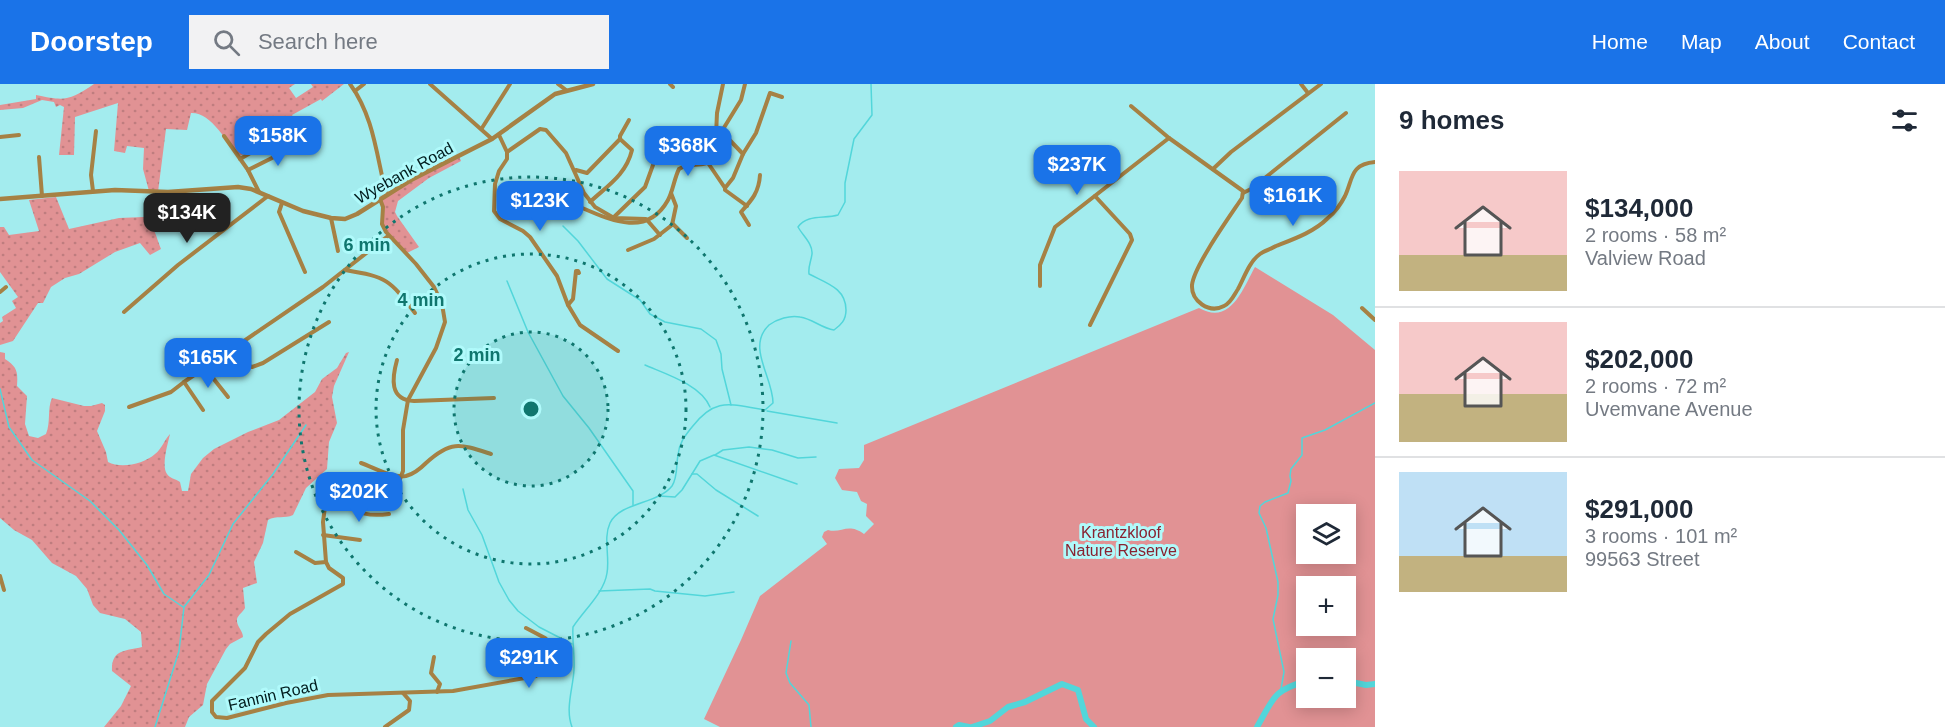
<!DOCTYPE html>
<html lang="en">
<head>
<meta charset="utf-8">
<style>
  body { margin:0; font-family:Arial,sans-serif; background:#f2f2f3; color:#1f2937; height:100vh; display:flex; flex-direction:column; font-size:22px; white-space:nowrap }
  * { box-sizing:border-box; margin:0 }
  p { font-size:20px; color:#747a83 }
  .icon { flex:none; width:33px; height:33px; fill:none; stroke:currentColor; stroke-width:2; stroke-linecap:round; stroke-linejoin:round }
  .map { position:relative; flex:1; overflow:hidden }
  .panel { display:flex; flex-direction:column; background:#fff; width:570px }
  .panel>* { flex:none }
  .fabs { position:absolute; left:1296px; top:420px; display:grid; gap:12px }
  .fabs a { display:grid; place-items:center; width:60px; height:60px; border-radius:0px; background:#fff; box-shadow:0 3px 15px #0003; font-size:30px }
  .price { position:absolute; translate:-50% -51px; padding:0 14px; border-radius:12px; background:#1a73e8; color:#fff; font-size:20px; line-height:39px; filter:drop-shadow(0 2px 3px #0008) }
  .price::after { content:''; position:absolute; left:50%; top:36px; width:18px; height:14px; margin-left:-9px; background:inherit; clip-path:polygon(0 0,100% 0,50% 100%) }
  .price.active { background:#222; color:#fff }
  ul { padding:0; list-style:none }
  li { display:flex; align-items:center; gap:18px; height:150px; padding:0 24px }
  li+li { border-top:2px solid #e0e1e3 }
  li span { display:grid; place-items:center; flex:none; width:168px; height:120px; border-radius:0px; color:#555 }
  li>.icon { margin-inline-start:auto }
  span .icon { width:72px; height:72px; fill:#fffc; stroke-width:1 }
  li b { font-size:26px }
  h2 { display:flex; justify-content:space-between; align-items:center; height:72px; padding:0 24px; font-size:26px }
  header { display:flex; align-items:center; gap:36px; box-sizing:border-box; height:84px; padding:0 30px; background:#1a73e8; color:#fff }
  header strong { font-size:28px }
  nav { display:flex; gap:33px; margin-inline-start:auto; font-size:21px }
  .search { width:420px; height:54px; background:#f2f2f3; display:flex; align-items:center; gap:15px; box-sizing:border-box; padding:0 21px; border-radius:0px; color:#747a83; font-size:22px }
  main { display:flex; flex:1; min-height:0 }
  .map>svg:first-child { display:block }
</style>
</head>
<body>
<header>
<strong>Doorstep</strong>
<div class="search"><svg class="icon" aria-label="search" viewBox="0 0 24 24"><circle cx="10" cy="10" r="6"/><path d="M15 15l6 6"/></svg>Search here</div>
<nav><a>Home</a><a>Map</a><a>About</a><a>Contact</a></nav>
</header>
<main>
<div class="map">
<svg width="1375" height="643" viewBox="0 0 1375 643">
  <defs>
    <pattern id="grass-dots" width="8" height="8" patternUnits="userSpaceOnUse" patternTransform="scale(1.5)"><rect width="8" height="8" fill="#e19294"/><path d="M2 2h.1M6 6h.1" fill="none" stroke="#bf7d7f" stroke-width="1.8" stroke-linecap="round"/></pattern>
  </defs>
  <rect width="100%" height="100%" fill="#a3ecee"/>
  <g fill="url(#grass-dots)">
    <path d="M94 0H295L289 4 296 14 313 3 311 0H344L322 17 321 15 292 31 299 42 238 73C227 58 211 28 191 29L187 46 166 45 158 108 149 107 143 85 144 64 127 62 125 69 114 67 118 19 75 33 74 71H59L64 23 60 21 56 23 54 18 42 16 23 24 0 26V21L36 15V11C65 17 69 17 94 0Z"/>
    <path d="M459 72 461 77 429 94 398 117 395 128 397 132 419 163 407 169 384 144 383 122 379 114Z"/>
    <path d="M56 113 69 145 119 134 144 133C155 142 156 153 161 165L150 171 140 159 115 168 79 190 65 194 51 203 43 219H38L13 257 0 261V239L3 237 2 233 16 224 12 217 18 213 0 188V143H4L9 151 39 147 29 116Z"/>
    <path d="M0 268 5 269V275C17 283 18 287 17 302L27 312 25 340 29 352 38 354 46 350C51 338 47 325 52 314L84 322H91L102 319 105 321V327L97 347 106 368 108 378C121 385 144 380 155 370 162 365 164 356 170 350 168 359 161 382 167 390 169 394 176 395 180 398L182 407H188L191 390 203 374 214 365 248 348 279 336 315 308 322 295 337 284 346 269 349 268 334 302 332 313 337 339 329 358 327 385 306 404 293 431C285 435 276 431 268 436L263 459 254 478 257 499 243 504 245 524C243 528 238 531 237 535 236 542 243 547 243 553L230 560 226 565 207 600 203 621 189 633 185 643H104L121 622 131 602 112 587C111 565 126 567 142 563L141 548 125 535 100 529 93 521 87 505 76 492 52 479 32 456 14 446 0 434Z"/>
  </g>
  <path fill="#e19294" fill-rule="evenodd" d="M1255 183 1333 231 1375 266V643H720L704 635 741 556 760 512 827 460 822 453 824 448 828 446C841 450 848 438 864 450L874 440 866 432 867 420 861 417 857 408 842 406 835 394 839 385 859 384 864 376V361L1199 224C1231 242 1243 204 1255 183ZM1306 430H1346V470H1306ZM1306 502H1346V542H1306ZM1306 574H1346V614H1306Z"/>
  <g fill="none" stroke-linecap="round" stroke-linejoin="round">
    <g stroke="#52d6da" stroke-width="1.5">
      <path d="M563 142 578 157 607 195 640 216 650 230 665 238 701 245 716 256 721 270 722 285 731 321"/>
      <path d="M507 197 528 248 563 312 589 344 633 407V421"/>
      <path d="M645 281C666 290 701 301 710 323"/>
      <path d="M0 305 9 343 32 376 90 417 119 446 147 481 164 510 183 523"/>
      <path d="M767 327 837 339"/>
      <path d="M715 371 723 366 749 363 772 366 798 374 816 373"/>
      <path d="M692 390 700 377 714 371 797 400"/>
      <path d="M463 405 468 426 482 451 499 498 509 516 518 527 539 543 572 560"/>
      <path d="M659 412 675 413 682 406 692 390H697L716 406 758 432"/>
      <path d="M599 507 650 505 655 507 705 512 734 508"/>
      <path d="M791 557 786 589 790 599 809 621 811 643"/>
      <path d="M1281 605 1284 588 1273 535 1278 511V498L1266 444 1259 429 1260 422 1265 418 1288 409 1291 397 1290 392 1291 385 1302 371V354L1325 346 1375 319"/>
      <path d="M155 643 179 567 184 523 209 491 233 440 273 390 306 341"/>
      <path d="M572 643C565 625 573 604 574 586 575 572 572 557 573 543 584 526 604 509 607 489 610 473 603 454 610 439 620 418 658 420 672 402 678 393 676 381 678 371 679 359 685 352 692 343 716 312 731 321 765 326L773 319C773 293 746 263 769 241 777 235 790 231 800 233 813 235 821 244 834 246 841 241 846 236 846 226 846 204 826 199 809 190 808 182 811 178 812 170 813 160 803 152 798 143 807 130 824 135 838 131L845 118V99L854 55 872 31 871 0"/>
    </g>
    <g stroke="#52d6da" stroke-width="6">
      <path d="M1346 597 1366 601 1375 600"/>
      <path d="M956 643 959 641 969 643"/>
      <path d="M972 643 990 637 1008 623 1025 618 1062 600 1078 606 1086 635 1094 643"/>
      <path d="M1257 643C1274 614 1272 607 1306 597"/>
    </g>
    <g stroke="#a68144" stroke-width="4">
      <path d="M350 0C372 30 376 66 384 101L388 109"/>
      <path d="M430 0 492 55"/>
      <path d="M558 0 566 6"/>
      <path d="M670 0 673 3"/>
      <path d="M1301 0 1308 9"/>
      <path d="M355 7 364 0"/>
      <path d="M1131 22 1169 54 1243 107 1242 114C1230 132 1194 182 1192 201 1191 217 1209 230 1224 222 1231 219 1234 211 1238 205 1244 194 1249 178 1260 170 1264 167 1271 165 1276 162 1294 155 1314 148 1328 134 1335 128 1341 120 1345 112 1353 95 1350 80 1375 78"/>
      <path d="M482 44 510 0"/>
      <path d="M722 48 743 70"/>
      <path d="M499 51 507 68 540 45 546 46 566 69 584 109 595 123 614 134 646 135"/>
      <path d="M224 52 248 86 259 108"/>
      <path d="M0 53 19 51"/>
      <path d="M717 55 741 16 745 0"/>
      <path d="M507 68V75L499 87 495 100 494 127 500 135 523 147 530 153 557 192 568 221 580 241 618 267"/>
      <path d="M39 73 42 112"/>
      <path d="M240 75 271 57 281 54"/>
      <path d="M708 79 725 104"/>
      <path d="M1213 85 1231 68 1321 0"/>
      <path d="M248 86 298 61"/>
      <path d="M576 86 587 89 620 55"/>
      <path d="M93 107 91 91 96 47"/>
      <path d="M1243 109 1251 105 1346 29"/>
      <path d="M380 115 383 123 382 140 386 148 416 180 434 203 442 220 445 238 436 264 408 316 403 346V387L400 395 394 403 385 407 339 416 330 419 325 423 323 438 326 478 329 484 343 494V500L290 530 266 550 258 558 245 584 212 617V628L216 633 227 634 286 619 328 611 453 607 536 592 548 583 553 576 555 568 552 561 545 554 526 544"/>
      <path d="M590 118C607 102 626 91 632 66L620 55V52L629 36"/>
      <path d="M282 119 279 128 305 188"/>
      <path d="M747 122 725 106V104L733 94 743 70 756 49 770 9 782 13"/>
      <path d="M580 123C610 136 647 154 668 116 673 107 674 95 679 85 690 78 705 84 715 74L717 29 723 0"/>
      <path d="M614 133 645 103 653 81"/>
      <path d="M331 134 338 167"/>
      <path d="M647 136 660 151"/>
      <path d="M673 140 687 154"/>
      <path d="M749 141 741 128C752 116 759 108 760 91"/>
      <path d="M628 166 654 155 672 141 676 122 671 109"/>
      <path d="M345 186C387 193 389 195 415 229"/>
      <path d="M1040 202V181L1055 143 1169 54"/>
      <path d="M0 208 6 203"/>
      <path d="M568 221 573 215 576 187H578L579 189"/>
      <path d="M1362 224 1375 236"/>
      <path d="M124 228 178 181 268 112"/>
      <path d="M1090 241 1132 156 1130 150 1095 112"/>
      <path d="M232 265 243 279 252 283 263 279 329 238"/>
      <path d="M397 276C392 294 389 316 414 317L494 314"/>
      <path d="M205 284 228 313"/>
      <path d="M129 323 171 308 184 298"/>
      <path d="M203 326 184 298 323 203 388 152"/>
      <path d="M361 379C375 384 391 394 406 392 414 390 421 384 426 379 451 356 460 360 491 370"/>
      <path d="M348 415C354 432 373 432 389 430"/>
      <path d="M323 451 360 456"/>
      <path d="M296 468 315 479 326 478"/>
      <path d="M0 492 4 506"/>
      <path d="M434 573 431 589 440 600 437 608"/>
      <path d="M385 643 409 626 410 617 403 609"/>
    </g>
    <path stroke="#a68144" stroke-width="4.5" d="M0 115 115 106 168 108 238 103 251 105 303 127 331 134 345 135 357 130 411 96 492 55 555 10 593 0"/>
  </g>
  <circle cx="531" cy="325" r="77" fill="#0f766e" fill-opacity=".12"/>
  <g fill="none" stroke="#0f766e" stroke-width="3" stroke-dasharray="3 6">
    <circle cx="531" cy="325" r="77"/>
    <circle cx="531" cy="325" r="155"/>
    <circle cx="531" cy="325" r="232"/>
  </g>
  <g text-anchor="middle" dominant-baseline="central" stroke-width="6" stroke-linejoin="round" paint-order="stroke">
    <g font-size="16" fill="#001c1d" stroke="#b0fafb">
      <text transform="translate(404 89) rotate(-29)">Wyebank Road</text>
      <text transform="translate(273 611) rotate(-13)">Fannin Road</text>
    </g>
    <g font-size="16" fill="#892230" stroke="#b0fafb">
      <text x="1121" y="448">Krantzkloof<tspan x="1121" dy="18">Nature Reserve</tspan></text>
    </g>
  </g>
  <circle cx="531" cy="325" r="9" fill="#0f766e" stroke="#b0fafb" stroke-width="3"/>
  <g font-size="18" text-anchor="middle" font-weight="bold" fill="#0f766e" stroke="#b0fafb" stroke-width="6" stroke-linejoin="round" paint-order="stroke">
    <text x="367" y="167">6 min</text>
    <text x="421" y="222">4 min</text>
    <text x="477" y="277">2 min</text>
  </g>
</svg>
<div class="fabs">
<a><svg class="icon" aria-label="layers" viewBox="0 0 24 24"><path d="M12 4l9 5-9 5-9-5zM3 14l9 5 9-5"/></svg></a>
<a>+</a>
<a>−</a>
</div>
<b class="price" style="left:278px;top:83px">$158K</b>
<b class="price" style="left:688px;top:93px">$368K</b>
<b class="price" style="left:1077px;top:112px">$237K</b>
<b class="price" style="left:1293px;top:143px">$161K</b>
<b class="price" style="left:540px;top:148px">$123K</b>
<b class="price active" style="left:187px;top:160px">$134K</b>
<b class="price" style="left:208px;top:305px">$165K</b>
<b class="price" style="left:359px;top:439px">$202K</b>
<b class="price" style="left:529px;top:605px">$291K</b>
</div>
<section class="panel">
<h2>9 homes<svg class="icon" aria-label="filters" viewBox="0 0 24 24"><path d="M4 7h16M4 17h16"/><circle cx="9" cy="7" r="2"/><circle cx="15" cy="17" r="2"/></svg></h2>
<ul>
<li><span style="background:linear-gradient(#f6c9c9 70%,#c2b280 0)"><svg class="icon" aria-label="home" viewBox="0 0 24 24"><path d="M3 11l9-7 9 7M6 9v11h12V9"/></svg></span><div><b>$134,000</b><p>2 rooms · 58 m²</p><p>Valview Road</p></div></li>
<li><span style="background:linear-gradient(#f6c9c9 60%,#c2b280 0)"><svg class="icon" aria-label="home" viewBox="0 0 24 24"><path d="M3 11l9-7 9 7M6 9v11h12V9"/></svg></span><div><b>$202,000</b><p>2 rooms · 72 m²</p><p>Uvemvane Avenue</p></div></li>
<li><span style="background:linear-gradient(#bfe0f5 70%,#c2b280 0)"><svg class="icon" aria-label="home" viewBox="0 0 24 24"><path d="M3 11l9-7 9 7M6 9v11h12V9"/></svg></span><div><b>$291,000</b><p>3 rooms · 101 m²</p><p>99563 Street</p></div></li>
</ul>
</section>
</main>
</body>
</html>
